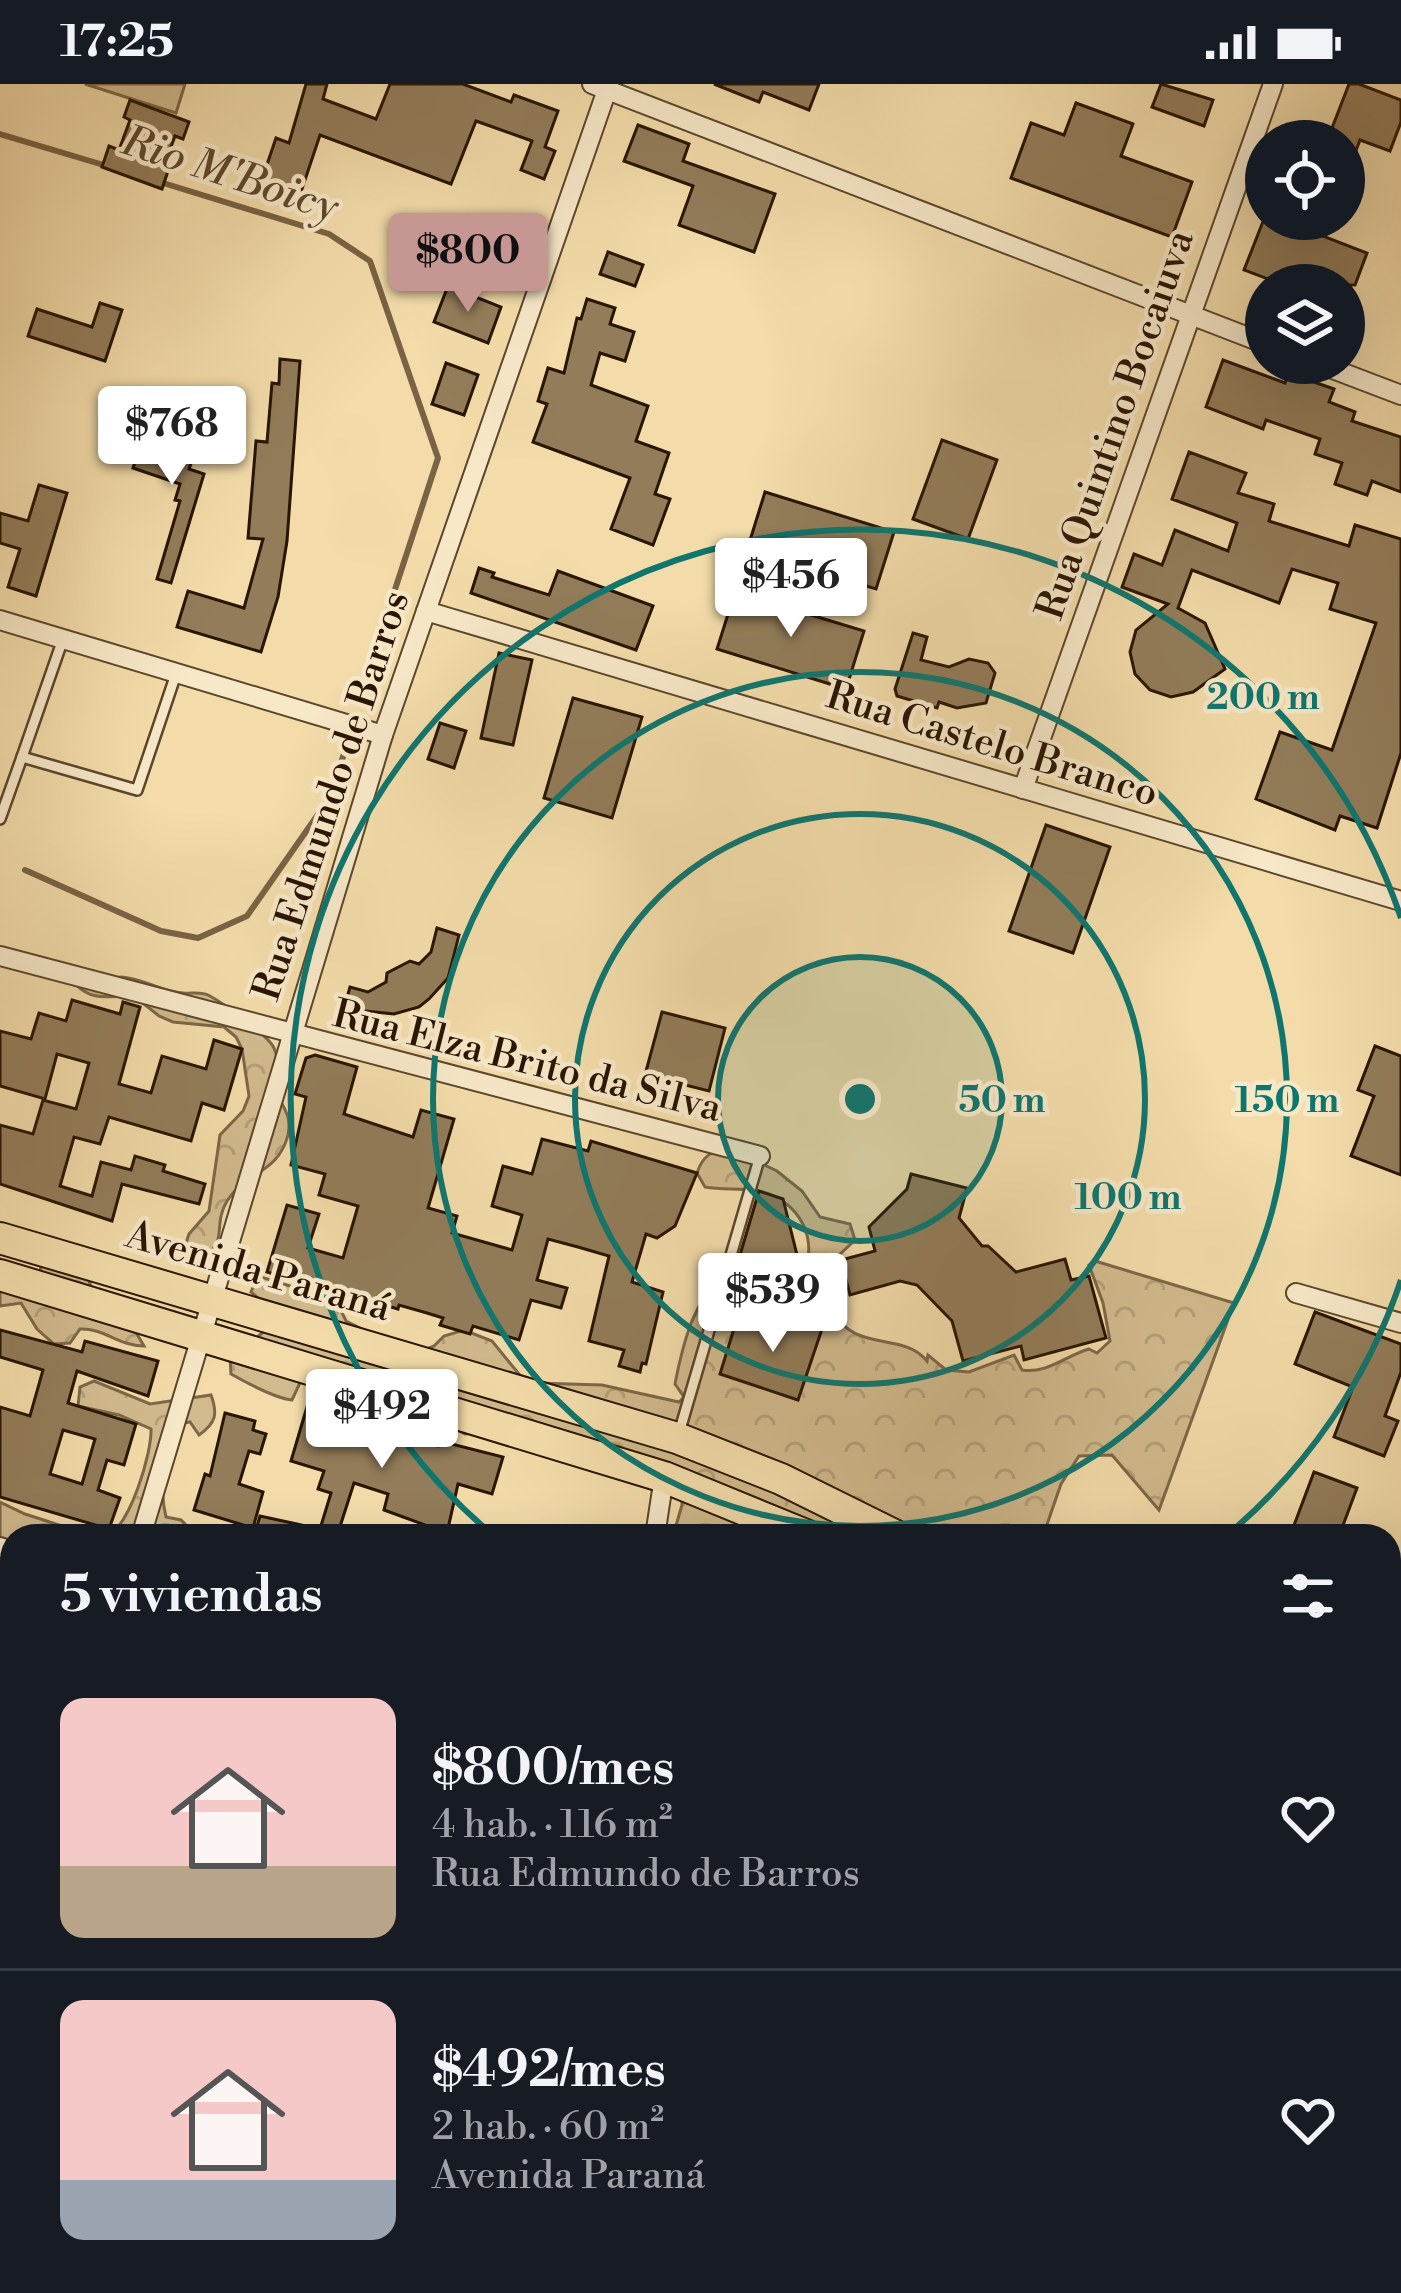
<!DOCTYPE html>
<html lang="es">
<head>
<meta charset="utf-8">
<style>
  body { margin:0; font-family:"Libre Bodoni",serif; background:#242831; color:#f1f3f6; height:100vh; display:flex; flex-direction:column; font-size:45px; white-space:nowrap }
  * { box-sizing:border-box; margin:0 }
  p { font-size:39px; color:#9ea1a6 }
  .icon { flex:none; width:66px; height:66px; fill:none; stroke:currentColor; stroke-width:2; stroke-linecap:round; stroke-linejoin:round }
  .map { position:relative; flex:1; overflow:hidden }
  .details { position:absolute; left:0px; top:1440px; width:1401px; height:771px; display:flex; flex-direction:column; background:#171b24; border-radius:36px 36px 0 0; box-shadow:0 12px 48px #0002 }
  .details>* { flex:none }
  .buttons { position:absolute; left:1245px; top:36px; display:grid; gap:24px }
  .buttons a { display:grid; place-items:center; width:120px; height:120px; border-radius:50%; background:#171b24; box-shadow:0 12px 48px #0002; font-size:60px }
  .price { position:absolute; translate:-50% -102px; padding:0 27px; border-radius:12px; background:#fff; color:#222; font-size:39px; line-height:78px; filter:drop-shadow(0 3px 6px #0008) }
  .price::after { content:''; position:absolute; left:50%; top:72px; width:36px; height:27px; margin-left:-18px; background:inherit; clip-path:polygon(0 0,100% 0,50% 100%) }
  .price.selected { background:#c59692; color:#111 }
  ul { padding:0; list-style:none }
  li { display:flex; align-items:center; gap:36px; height:300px; padding:0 60px }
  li+li { border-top:3px solid #363941 }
  li span { display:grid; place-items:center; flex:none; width:336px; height:240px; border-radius:24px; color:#555 }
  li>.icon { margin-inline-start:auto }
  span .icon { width:144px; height:144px; fill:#fffc; stroke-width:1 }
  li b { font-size:51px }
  h2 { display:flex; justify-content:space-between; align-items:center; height:144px; padding:0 60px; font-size:51px }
  .status { display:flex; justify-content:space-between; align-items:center; height:84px; padding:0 60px; background:#171b24; direction:ltr }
  .status svg { height:33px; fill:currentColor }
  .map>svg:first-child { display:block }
</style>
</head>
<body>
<div class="status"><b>17:25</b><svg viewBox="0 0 49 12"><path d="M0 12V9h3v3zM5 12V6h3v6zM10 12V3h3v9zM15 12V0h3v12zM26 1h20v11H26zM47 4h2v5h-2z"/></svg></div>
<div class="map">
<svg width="1401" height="2209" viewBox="0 0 1401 2209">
  <defs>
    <pattern id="forest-crowns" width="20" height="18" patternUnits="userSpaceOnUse" patternTransform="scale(3)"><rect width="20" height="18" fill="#d1ba8d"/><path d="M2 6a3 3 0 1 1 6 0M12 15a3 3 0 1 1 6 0" fill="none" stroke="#b39f78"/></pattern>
  </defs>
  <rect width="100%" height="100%" fill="#f3dcaa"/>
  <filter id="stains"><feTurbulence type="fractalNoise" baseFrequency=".00167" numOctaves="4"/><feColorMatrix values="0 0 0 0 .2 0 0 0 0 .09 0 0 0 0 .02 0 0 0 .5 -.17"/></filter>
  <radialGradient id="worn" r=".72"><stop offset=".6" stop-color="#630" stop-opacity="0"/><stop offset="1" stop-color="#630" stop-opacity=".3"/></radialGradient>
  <g fill="url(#forest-crowns)" stroke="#7d6747" stroke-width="3">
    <path d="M121 893C143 894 161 908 183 909 192 910 201 907 210 912 224 920 268 951 274 964 282 979 270 995 276 1008 283 1024 292 1031 288 1051 278 1090 245 1088 227 1117 211 1143 232 1162 195 1176L184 1165 189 1150 209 1127 220 1051 243 1027 249 1012 242 965 236 953 224 943 173 938 159 932 134 912C109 911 94 919 75 900Z"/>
    <path d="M731 1065 777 1087 802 1107 820 1133 850 1140 855 1156 820 1189C819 1207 823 1208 831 1224 854 1271 902 1246 927 1277L928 1271 946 1286 969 1288 1014 1271 1022 1286C1047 1290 1065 1272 1089 1265L1097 1269 1110 1257 1103 1219 1089 1181 1095 1177 1234 1219 1159 1426 1112 1371 1079 1372 1061 1400 1043 1452H673L682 1421V1401L484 1348 465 1350 439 1335 428 1349C385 1342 342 1310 306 1286L292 1316C275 1314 247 1299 231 1290L230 1273 265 1247 263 1218 251 1208 258 1192 303 1206 333 1210 346 1237 390 1259 420 1268 434 1262 444 1252 464 1246 492 1257 523 1295 536 1299 602 1301 679 1318 684 1313 675 1300C682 1264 696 1194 741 1190 761 1187 777 1201 797 1200 825 1161 800 1112 753 1106 737 1104 721 1106 705 1103L697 1089C703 1071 712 1066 731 1065Z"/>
    <path d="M0 1175 7 1183 40 1187 43 1176 88 1194 99 1226 128 1235 144 1262C119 1262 104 1244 80 1245L70 1259 54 1260 37 1245 21 1219 0 1222Z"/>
    <path d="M94 1297 150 1320 211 1311C218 1330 216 1339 199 1351L190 1338 179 1340C168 1375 157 1396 166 1433L181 1436 192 1447 209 1449 237 1440 239 1452H155L143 1442 137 1452H107C130 1442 152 1369 151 1345L119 1331 78 1322 80 1303Z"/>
    <path d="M0 1418 25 1430 93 1452H12V1457L4 1458 0 1464Z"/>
  </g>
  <path fill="#d1ba8d" stroke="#7d6747" stroke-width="3" d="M85 0H185L176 29Z"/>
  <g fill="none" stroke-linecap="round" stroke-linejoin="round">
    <g stroke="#796344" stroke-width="6">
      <path d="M0 50 107 82"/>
      <path d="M160 98 329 150 370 177 438 374 369 585"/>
      <path d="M25 786 161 847 198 854 247 832 328 716 345 667"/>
    </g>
  </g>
  <g fill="#927c59" stroke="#291401" stroke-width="3" fill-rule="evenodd">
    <path d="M306 0H327L323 15 376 35 390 0H463L511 18 514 11 558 27 545 63 555 67 544 95 521 86 532 57 476 37 451 100 320 51 301 108 293 106 289 117 258 107 276 54 289 59Z"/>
    <path d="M714 0H819L809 26 763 8 759 18Z"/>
    <path d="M1161 0 1213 16 1204 42 1152 23Z"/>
    <path d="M1349 0H1359L1401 16V38L1390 67 1360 56 1345 95 1344 57H1327Z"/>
    <path d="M130 16 189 38 183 55 175 52 164 82 169 84 162 105 102 83 109 62 119 66 130 36 124 33Z"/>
    <path d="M1076 19 1133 40 1121 72 1192 98 1172 153 1011 94 1031 39 1064 51Z"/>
    <path d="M638 41 689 60 683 77 775 110 754 168 679 141 693 102 624 77Z"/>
    <path d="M1264 135H1279L1367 169 1355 201H1284L1244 186Z"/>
    <path d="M608 168 643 181 635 202 600 190Z"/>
    <path d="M448 202 501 223 488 259 434 238Z"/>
    <path d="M587 215 615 224 610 240 634 248 625 277 600 269 591 301 648 322 636 357 669 369 655 410 670 415 653 461 611 445 630 394 533 358 547 320 538 317 548 284 564 289 577 234 581 235Z"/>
    <path d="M100 219 122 226 105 277 28 252 37 225 92 243Z"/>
    <path d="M280 275 300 277 287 457 278 513 261 568 177 543 188 507 244 524 263 455 248 454 256 357 267 358 272 299 279 300Z"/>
    <path d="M1223 276 1285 299 1288 289 1334 305 1329 318 1355 328 1352 337 1401 353V408L1372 397 1367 411 1335 400 1342 379 1315 370 1320 355 1266 336 1263 345 1206 323Z"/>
    <path d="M446 279 478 291 464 331 432 320Z"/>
    <path d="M146 346 197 363 189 385 204 390 171 499 157 495 180 417 175 416 180 400 133 384Z"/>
    <path d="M942 356 997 376 968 455 913 435Z"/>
    <path d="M1189 368 1246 389 1238 409 1274 420 1269 437 1349 462 1355 441 1401 455V669L1377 744 1340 732 1335 746 1256 715 1280 648 1332 666 1376 539 1330 525 1338 499 1292 485 1279 519 1192 486 1178 524 1205 539 1225 585 1193 608 1171 613 1150 606 1135 590 1130 568 1136 546 1168 520 1122 503 1134 470 1162 481 1175 446 1228 467 1237 439 1172 415Z"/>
    <path d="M39 401 67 409 36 512 8 503 20 465 0 459V429L28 437Z"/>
    <path d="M765 408 894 448 876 505 747 466Z"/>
    <path d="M479 484 494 489 492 493 549 511 558 487 653 522 636 566 471 509Z"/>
    <path d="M735 508 864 547 846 605 717 565Z"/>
    <path d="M913 549 927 553 921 576 949 583 969 575 988 579 995 589 986 619 957 624 939 618 937 624 897 612 895 605Z"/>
    <path d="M499 569 532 576 513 661 481 654Z"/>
    <path d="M573 614 642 633 612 734 544 714Z"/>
    <path d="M440 639 466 647 454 684 428 675Z"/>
    <path d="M1046 741 1110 763 1073 869 1009 847Z"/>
    <path d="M437 844 459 851 448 894 429 915 419 923 394 930 365 927 346 917 350 903 368 908 386 898 387 889 410 877 419 880 431 868Z"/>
    <path d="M72 916 120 930 123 918 140 923 119 1000 151 1009 162 972 206 985 214 956 242 965 224 1026 202 1019 191 1057 109 1033 100 1060 74 1053 60 1102 92 1112 101 1078 131 1086 135 1072 165 1081 163 1087 205 1100 199 1120 122 1100 112 1137 0 1100V1041L33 1050 43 1016 76 1025 89 979 57 970 45 1015 0 1002V947L31 955 39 929 66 937Z"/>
    <path d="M662 928 725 944 709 1007 645 991Z"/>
    <path d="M1375 962 1401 972V1091L1351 1072 1374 1012 1358 1006Z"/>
    <path d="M315 971 357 983 344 1030 413 1053 421 1026 454 1035 428 1124 457 1132 452 1149 512 1166 522 1131 492 1122 503 1082 532 1090 542 1055 588 1067 591 1057 697 1089 675 1142 657 1154 646 1150 632 1198 663 1208 646 1280 642 1279 640 1288 619 1282 624 1266 589 1257 609 1172 578 1163 548 1155 537 1196 567 1204 561 1224 531 1216 519 1256 473 1242 470 1250 440 1241 443 1234 427 1229 399 1221 398 1225 365 1215 364 1218 267 1188 287 1121 319 1130 308 1164 343 1174 358 1122 319 1111 325 1090 291 1081 306 1013 295 1010 306 974Z"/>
    <path d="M911 1090 967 1104 959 1134 982 1162H988L1016 1188 1065 1175 1071 1196 1089 1192 1106 1254 1024 1276 1021 1262 963 1277 952 1237 917 1201 900 1197 850 1211 841 1176 875 1167 869 1143 907 1105Z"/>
    <path d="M759 1107 783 1115 798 1175 765 1183 763 1178 740 1171Z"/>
    <path d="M1315 1228 1401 1260V1288L1385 1332 1398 1337 1384 1372 1334 1353 1353 1303 1295 1280Z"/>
    <path d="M781 1229 823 1242 798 1316 720 1290 737 1235 774 1247Z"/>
    <path d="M0 1246 82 1268 85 1257 158 1277 148 1312 77 1287 68 1319 136 1340 124 1381 107 1376 98 1406 120 1414 109 1445 0 1413V1323L30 1332 43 1286 0 1273ZM63 1346 95 1355 82 1400 50 1390Z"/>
    <path d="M312 1306 348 1317 338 1352 366 1360 373 1338 392 1344 391 1348 438 1362 440 1357 503 1373 492 1410 458 1400 447 1449 384 1426 388 1410 354 1399 337 1452H254L260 1432 320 1445 331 1409 318 1405 324 1387 291 1377Z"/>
    <path d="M225 1329 255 1337 253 1346 266 1350 260 1370 249 1367 239 1400 263 1408 253 1444 194 1426 205 1390 210 1392Z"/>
    <path d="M1314 1388 1357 1404 1339 1452H1290Z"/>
  </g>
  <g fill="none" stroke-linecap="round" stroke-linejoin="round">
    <defs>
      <g id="service">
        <path d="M22 673 63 555"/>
        <path d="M0 735 22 673 137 706 176 590"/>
        <path d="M679 1349 760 1072"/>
      </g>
      <g id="minor">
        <path d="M592 0 1266 260"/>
        <path d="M1317 279 1401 311"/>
        <path d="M426 527 1401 817"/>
        <path d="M0 536 383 651"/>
        <path d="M1023 705 1273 0"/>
        <path d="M0 872 760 1072"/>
        <path d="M1296 1209 1401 1239"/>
        <path d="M141 1452 383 651 609 0"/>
        <path d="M655 1452 664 1393"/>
        <path d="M0 1463 12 1467"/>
        <path d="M1389 1526 1401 1492"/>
        <path d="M0 1977 12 1932"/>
        <path d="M1389 2035 1401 2039"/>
        <path d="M1389 2112 1401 2077"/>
        <path d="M735 2199 770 2209"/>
        <path d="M140 2209 143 2199"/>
        <path d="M313 2209 316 2199"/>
        <path d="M500 2209 502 2199"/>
        <path d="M1153 2209 1157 2199"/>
        <path d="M1356 2209 1359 2199"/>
      </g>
      <g id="primary">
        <path d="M0 1154 677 1354 781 1395 896 1452"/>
        <path d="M0 1191 664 1393 808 1452"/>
        <path d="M1389 1640 1401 1643"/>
        <path d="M1389 1680 1401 1684"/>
      </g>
    </defs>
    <use href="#service" stroke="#5c462b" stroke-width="14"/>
    <use href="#minor" stroke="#5c462b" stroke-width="22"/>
    <use href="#primary" stroke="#291401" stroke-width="34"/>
    <use href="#service" stroke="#f7e8c8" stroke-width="9"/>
    <use href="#minor" stroke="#f7e8c8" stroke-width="18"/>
    <use href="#primary" stroke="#f3dcaa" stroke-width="30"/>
  </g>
  <circle cx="860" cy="1015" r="142" fill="#0f766e" fill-opacity=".12"/>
  <g fill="none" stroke="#0f766e" stroke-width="6">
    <circle cx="860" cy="1015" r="142"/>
    <circle cx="860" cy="1015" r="285"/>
    <circle cx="860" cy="1015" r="427"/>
    <path d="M1401 1196A570 570 0 0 1 1226 1452M494 1452A570 570 0 1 1 1401 834"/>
  </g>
  <g text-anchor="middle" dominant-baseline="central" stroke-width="9" stroke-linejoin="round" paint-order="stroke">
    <g font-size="39" fill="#291401" stroke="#f7e8c8">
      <text transform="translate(1116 341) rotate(-71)">Rua Quintino Bocaiuva</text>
      <text transform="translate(992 661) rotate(17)">Rua Castelo Branco</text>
      <text transform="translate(332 712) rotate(-72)">Rua Edmundo de Barros</text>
      <text transform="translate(527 978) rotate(14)">Rua Elza Brito da Silva</text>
      <text transform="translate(258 1188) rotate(16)">Avenida Paraná</text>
    </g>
    <g font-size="42" font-style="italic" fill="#5e492e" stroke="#f7e8c8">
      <text transform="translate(230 91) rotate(18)">Rio M'Boicy</text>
    </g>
  </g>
  <circle cx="860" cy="1015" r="18" fill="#0f766e" stroke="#f7e8c8" stroke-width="6"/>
  <g font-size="36" text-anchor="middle" font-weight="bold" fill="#0f766e" stroke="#f7e8c8" stroke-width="9" stroke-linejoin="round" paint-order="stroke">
    <text x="1263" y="625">200 m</text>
    <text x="1002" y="1028">50 m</text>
    <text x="1287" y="1028">150 m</text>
    <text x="1128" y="1125">100 m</text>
  </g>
  <rect width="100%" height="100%" filter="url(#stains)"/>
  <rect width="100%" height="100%" fill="url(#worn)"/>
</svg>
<div class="buttons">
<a><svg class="icon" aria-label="locate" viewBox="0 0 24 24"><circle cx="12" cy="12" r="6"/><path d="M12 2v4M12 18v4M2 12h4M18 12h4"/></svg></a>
<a><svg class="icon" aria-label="layers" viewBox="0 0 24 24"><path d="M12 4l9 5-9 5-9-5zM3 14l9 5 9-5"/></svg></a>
</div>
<b class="price selected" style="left:468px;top:231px">$800</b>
<b class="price" style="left:172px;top:404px">$768</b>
<b class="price" style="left:791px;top:556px">$456</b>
<b class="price" style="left:773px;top:1271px">$539</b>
<b class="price" style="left:382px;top:1387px">$492</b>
<section class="details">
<h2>5 viviendas<svg class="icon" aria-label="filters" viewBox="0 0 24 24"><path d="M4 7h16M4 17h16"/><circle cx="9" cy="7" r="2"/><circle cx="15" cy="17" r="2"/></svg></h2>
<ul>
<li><span style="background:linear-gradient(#f6c9c9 70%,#b9a48a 0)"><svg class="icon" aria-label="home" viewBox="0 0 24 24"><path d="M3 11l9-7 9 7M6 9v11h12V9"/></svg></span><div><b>$800/mes</b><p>4 hab. · 116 m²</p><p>Rua Edmundo de Barros</p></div><svg class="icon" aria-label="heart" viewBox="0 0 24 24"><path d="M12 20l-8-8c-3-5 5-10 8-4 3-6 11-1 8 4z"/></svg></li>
<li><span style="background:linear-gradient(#f6c9c9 75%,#9aa5b1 0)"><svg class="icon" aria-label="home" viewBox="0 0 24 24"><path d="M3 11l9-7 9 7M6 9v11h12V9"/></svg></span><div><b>$492/mes</b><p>2 hab. · 60 m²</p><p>Avenida Paraná</p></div><svg class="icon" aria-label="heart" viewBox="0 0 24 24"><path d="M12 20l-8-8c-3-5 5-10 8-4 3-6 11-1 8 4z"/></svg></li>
</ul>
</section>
</div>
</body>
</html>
